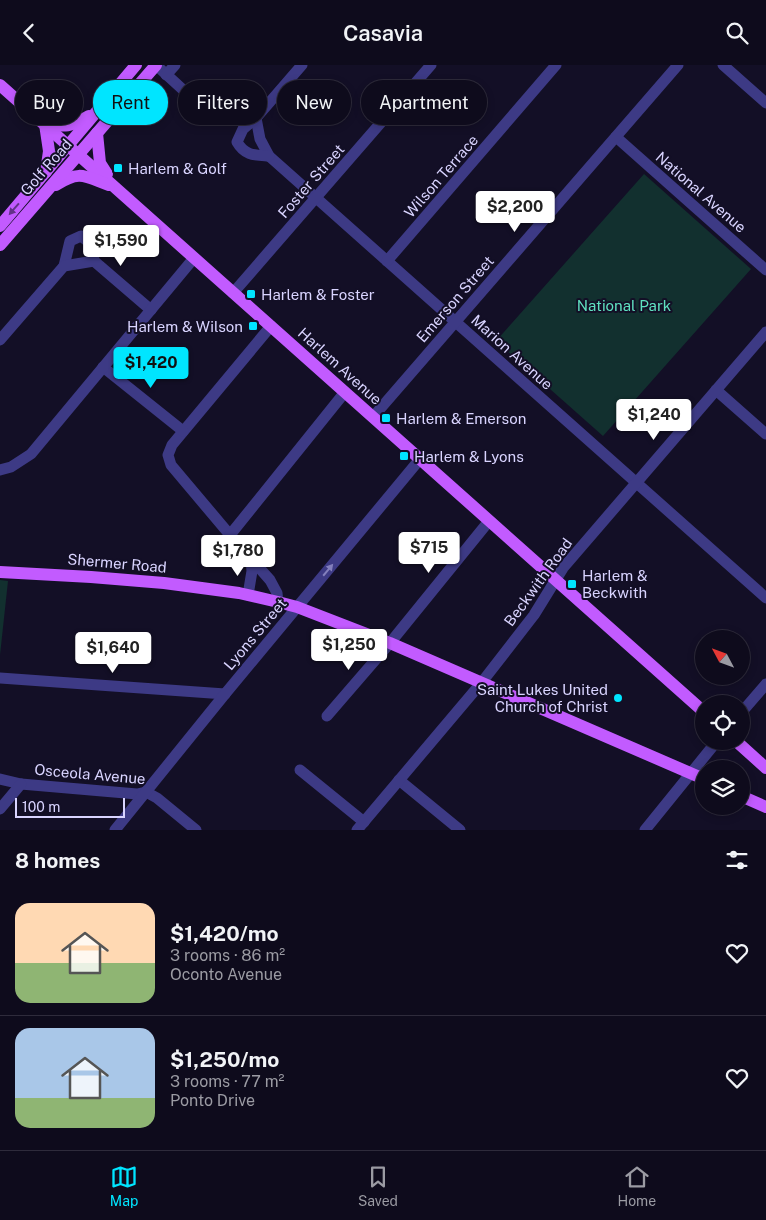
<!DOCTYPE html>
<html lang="en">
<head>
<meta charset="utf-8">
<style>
  body { margin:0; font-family:"Public Sans",sans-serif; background:#171425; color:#f1f3f6; height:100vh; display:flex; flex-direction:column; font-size:19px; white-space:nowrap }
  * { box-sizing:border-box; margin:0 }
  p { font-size:16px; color:#9b9ba3 }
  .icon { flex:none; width:28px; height:28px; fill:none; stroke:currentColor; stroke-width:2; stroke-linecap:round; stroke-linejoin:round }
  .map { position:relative; height:765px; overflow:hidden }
  .panel { display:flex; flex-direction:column; background:#0e0b1c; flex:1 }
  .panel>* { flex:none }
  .banner { position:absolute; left:15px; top:15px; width:500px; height:45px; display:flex; gap:10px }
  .needle { width:32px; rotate:311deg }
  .buttons { position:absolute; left:695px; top:565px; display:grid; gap:10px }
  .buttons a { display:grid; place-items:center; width:55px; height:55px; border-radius:50%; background:#0e0b1c; box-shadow:0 2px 8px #0003,0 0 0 1px #2e2b3b; font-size:25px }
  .scale { position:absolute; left:15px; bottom:12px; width:110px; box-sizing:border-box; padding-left:5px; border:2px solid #d9d4ff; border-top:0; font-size:14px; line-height:18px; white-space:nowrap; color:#d9d4ff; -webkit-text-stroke:4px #130f26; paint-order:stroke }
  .price { position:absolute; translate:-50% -42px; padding:0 11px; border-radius:5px; background:#fff; color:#222; font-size:16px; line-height:32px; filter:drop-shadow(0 1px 2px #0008) }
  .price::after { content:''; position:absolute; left:50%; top:30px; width:15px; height:11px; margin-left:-8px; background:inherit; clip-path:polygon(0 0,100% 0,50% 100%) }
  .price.current { background:#00e5ff; color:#111 }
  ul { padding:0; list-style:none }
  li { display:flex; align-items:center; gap:15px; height:125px; padding:0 15px }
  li+li { border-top:1px solid #2e2b3b }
  li span { display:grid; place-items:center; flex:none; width:140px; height:100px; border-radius:15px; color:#555 }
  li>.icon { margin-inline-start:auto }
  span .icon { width:60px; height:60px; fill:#fffc; stroke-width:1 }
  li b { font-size:21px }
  h2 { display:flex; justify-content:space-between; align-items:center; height:60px; padding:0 15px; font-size:21px }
  .tag { padding:0 18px; border-radius:22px; background:#0e0b1c; box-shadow:0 2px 8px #0003,0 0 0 1px #2e2b3b; font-size:18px; line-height:45px }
  .tag.current { background:#00e5ff; color:#111 }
  header { display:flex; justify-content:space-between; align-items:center; height:65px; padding:0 15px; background:#0e0b1c; font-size:22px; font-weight:600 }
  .tabs { display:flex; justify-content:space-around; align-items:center; height:70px; border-top:1px solid #2e2b3b; background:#0e0b1c; font-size:14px; color:#9b9ba3 }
  .tabs a { display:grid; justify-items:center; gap:2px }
  .tabs .current { color:#00e5ff }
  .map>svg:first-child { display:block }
</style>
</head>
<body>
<header><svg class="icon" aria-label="back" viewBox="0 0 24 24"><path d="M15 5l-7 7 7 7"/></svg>Casavia<svg class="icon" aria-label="search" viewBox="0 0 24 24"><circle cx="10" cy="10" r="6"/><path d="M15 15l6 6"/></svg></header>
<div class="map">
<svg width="766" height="765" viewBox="0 0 766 765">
  <rect width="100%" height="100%" fill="#130f26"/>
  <g fill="#12302f">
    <path d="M644 109 751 204 603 371 496 276Z"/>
    <path d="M0 515 8 516 0 590Z"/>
  </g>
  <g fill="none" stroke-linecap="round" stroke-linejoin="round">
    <g stroke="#3d3a85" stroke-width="11">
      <path d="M156 0 192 33"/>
      <path d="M723 0 766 38"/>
      <path d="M166 10 175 0"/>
      <path d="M256 53 260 74 269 91 766 533"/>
      <path d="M616 72 766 205"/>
      <path d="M269 91C255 90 245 91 237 77L243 64 256 53 302 0"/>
      <path d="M387 196 556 0"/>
      <path d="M64 201 70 176 81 171 91 179 94 196"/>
      <path d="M233 228 431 0"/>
      <path d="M271 261 172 380 168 390 171 400 230 470 270 515 277 528 278 537"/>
      <path d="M0 275 64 201 94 196 151 245"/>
      <path d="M103 302 183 366"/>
      <path d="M716 325 766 369"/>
      <path d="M373 352 678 0"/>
      <path d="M0 405 11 402 31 389 194 193"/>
      <path d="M230 470 345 327"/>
      <path d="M248 530 252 506 251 495"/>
      <path d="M0 613 225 629"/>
      <path d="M741 648 766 619"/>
      <path d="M327 651 390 578 489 456"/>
      <path d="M300 705 364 757"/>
      <path d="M0 714 21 719 137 729 146 727 157 733 196 765"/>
      <path d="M399 715 460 765"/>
      <path d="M0 744 21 719"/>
      <path d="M115 765 225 629 420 394"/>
      <path d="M357 765 482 617 534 550 563 503 766 267"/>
      <path d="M645 765 717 676"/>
    </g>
    <g stroke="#c25bff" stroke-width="12">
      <path d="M0 20 704 647"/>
      <path d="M97 68 100 98 107 109"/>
      <path d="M46 107 49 86 45 59C66 62 70 62 89 51"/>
      <path d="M56 120C80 105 84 111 109 120"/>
      <path d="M0 161 136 0"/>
      <path d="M0 180 156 0"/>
      <path d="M0 507 91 512 164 518 239 528 278 537 297 542 390 578 704 714"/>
      <path d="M736 676 766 703"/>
      <path d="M741 731 766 742"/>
    </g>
  </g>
  <defs><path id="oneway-solid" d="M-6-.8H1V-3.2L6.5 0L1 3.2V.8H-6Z" transform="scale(1.25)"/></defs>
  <use fill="#623188" href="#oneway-solid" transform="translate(14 144) rotate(131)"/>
  <use fill="#837fbc" href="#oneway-solid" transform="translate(328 505) rotate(-50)"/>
  <g fill="#00e5ff" stroke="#130f26" stroke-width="2">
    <rect x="113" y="98" width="10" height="10" rx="2.5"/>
    <rect x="246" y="224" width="10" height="10" rx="2.5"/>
    <rect x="248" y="256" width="10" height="10" rx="2.5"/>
    <rect x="381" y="348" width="10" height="10" rx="2.5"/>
    <rect x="399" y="386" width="10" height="10" rx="2.5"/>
    <rect x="567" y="514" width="10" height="10" rx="2.5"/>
    <circle cx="618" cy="633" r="5"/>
  </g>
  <g text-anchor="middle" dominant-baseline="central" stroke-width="4" stroke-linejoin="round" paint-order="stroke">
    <g font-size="15" fill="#d9d4ff" stroke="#130f26">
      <text transform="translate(46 102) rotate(-49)">Golf Road</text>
      <text transform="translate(441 111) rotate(-49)">Wilson Terrace</text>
      <text transform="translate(311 116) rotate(-49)">Foster Street</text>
      <text transform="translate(701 127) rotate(41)">National Avenue</text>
      <text transform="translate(455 234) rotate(-49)">Emerson Street</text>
      <text transform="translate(512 287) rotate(42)">Marion Avenue</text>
      <text transform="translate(340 301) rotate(42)">Harlem Avenue</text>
      <text transform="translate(117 498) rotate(5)">Shermer Road</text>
      <text transform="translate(538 517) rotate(-54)">Beckwith Road</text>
      <text transform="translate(255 569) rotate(-50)">Lyons Street</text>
      <text transform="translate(90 709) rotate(5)">Osceola Avenue</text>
    </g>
    <g font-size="15" fill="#d9d4ff" stroke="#130f26" text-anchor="start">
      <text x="128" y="103">Harlem &amp; Golf</text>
      <text x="261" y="229">Harlem &amp; Foster</text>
      <text x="243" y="261" text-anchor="end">Harlem &amp; Wilson</text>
      <text x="396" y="353">Harlem &amp; Emerson</text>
      <text x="414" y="391">Harlem &amp; Lyons</text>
      <text x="582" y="510">Harlem &amp;<tspan x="582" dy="17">Beckwith</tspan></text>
      <text x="608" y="624" text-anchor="end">Saint Lukes United<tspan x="608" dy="17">Church of Christ</tspan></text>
    </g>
    <g font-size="15" fill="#5fe0c0" stroke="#130f26">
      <text x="624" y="240">National Park</text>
    </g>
  </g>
</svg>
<div class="buttons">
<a><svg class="needle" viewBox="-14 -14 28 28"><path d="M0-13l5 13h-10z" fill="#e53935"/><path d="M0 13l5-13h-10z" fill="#9b9ba3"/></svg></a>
<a><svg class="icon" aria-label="locate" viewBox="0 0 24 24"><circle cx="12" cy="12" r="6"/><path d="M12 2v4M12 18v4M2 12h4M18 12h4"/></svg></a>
<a><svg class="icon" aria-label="layers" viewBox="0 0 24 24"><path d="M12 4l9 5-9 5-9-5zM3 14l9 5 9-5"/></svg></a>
</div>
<div class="scale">100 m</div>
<b class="price" style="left:515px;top:168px">$2,200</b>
<b class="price" style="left:121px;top:202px">$1,590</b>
<b class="price current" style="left:151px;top:324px">$1,420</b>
<b class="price" style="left:654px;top:376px">$1,240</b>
<b class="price" style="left:429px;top:509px">$715</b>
<b class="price" style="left:238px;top:512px">$1,780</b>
<b class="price" style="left:349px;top:606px">$1,250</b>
<b class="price" style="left:113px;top:609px">$1,640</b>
<div class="banner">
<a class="tag">Buy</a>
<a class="tag current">Rent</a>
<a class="tag">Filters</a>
<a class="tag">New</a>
<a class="tag">Apartment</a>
</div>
</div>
<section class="panel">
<h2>8 homes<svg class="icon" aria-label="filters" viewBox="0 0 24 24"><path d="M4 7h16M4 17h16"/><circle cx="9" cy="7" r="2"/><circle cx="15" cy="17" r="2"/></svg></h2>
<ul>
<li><span style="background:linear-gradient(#ffd9b3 60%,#8fb573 0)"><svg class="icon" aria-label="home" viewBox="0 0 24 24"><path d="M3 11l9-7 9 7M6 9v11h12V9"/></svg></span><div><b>$1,420/mo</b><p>3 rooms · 86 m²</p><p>Oconto Avenue</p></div><svg class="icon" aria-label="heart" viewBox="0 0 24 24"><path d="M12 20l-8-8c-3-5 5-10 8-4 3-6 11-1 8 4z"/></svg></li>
<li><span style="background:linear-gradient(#a9c7e8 70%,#8fb573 0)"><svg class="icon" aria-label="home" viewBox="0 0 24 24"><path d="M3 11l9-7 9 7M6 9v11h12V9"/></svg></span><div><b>$1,250/mo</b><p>3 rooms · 77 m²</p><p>Ponto Drive</p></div><svg class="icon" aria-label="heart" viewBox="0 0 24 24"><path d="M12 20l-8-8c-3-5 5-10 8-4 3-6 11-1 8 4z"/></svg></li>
</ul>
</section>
<nav class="tabs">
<a class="current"><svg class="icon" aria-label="map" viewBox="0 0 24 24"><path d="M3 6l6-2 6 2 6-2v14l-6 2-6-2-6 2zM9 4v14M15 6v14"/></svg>Map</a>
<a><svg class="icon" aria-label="saved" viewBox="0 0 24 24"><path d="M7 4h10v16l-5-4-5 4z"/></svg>Saved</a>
<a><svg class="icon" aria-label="home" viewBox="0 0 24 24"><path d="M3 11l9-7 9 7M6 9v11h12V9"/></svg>Home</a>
</nav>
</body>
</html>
